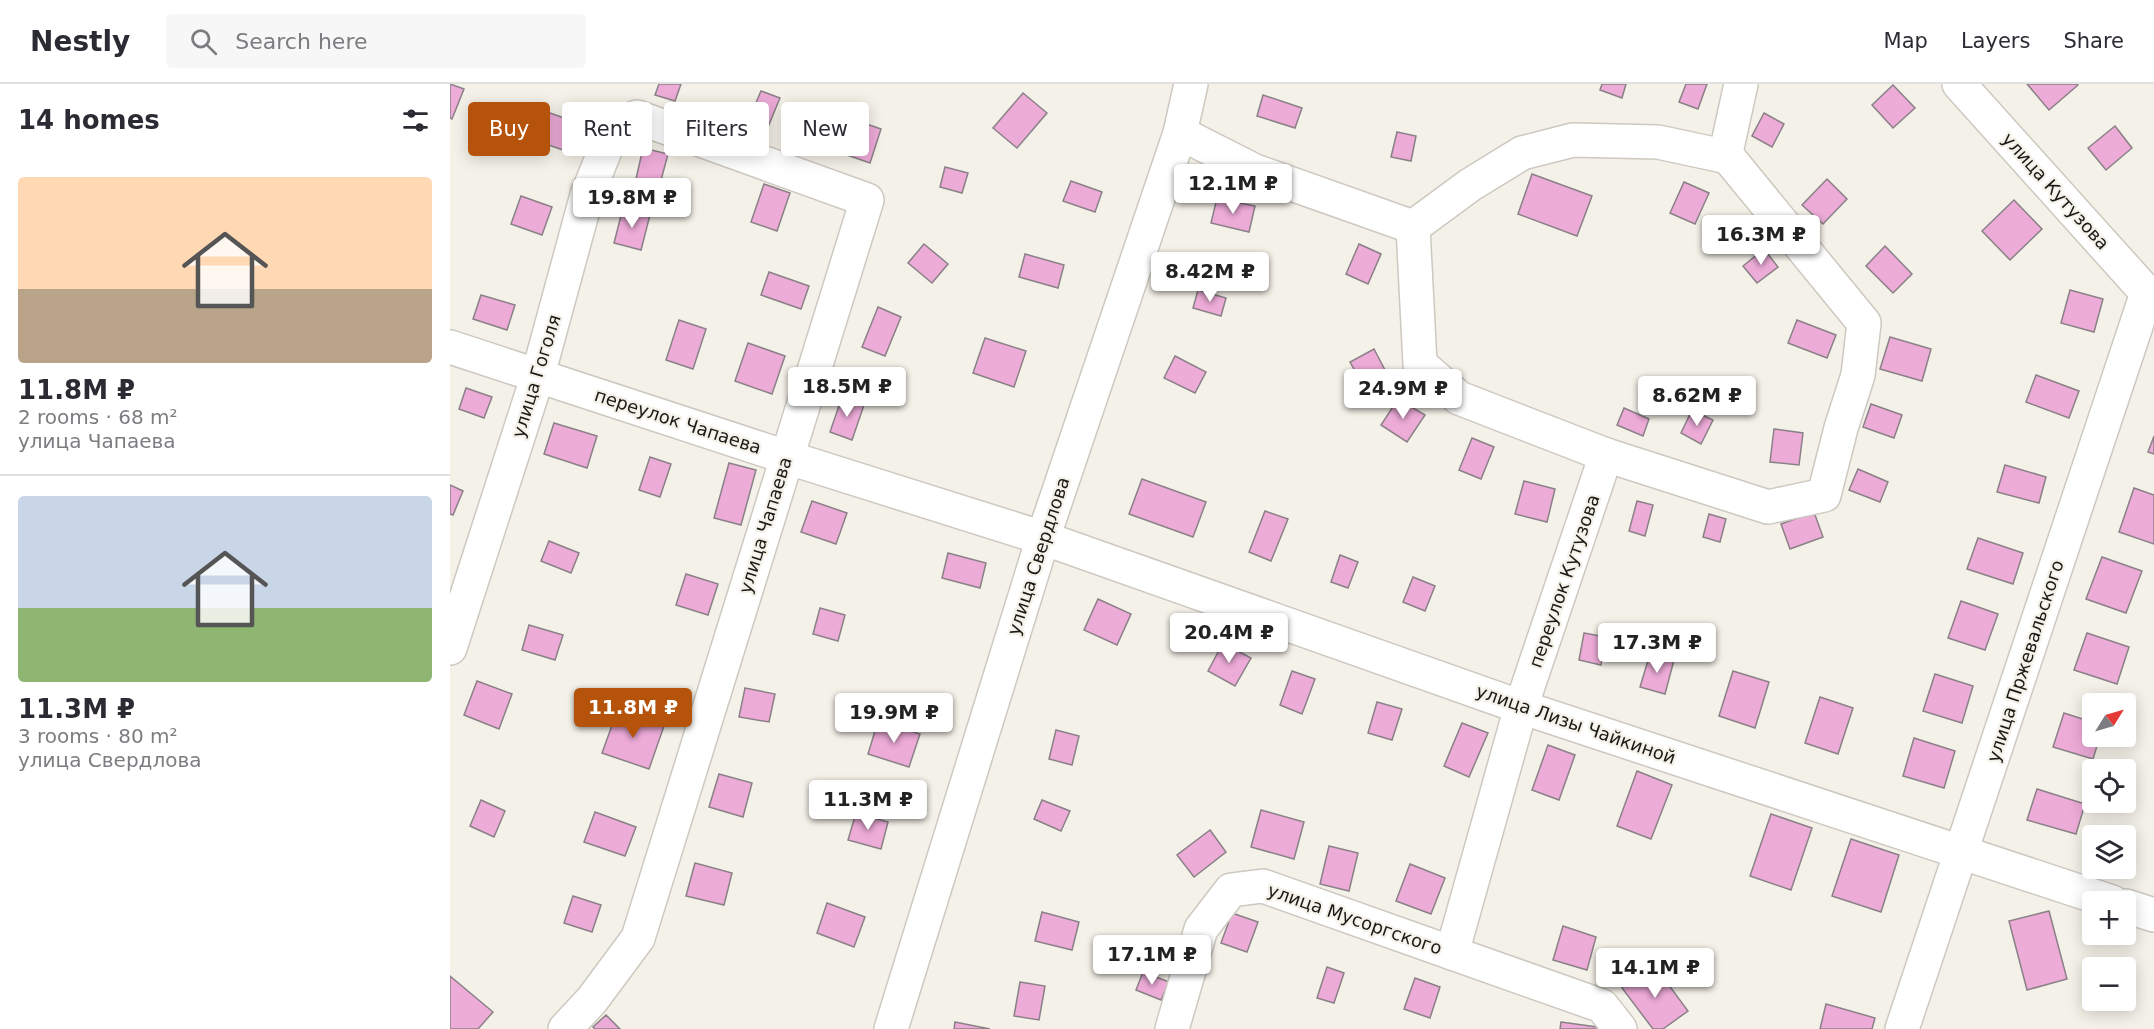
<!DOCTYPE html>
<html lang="en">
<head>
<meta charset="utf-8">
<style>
  body { margin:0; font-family:"DejaVu Sans",sans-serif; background:#f7f7f7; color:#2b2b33; height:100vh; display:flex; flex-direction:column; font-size:22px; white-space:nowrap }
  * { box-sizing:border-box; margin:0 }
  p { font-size:20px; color:#7c7c81 }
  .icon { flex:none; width:33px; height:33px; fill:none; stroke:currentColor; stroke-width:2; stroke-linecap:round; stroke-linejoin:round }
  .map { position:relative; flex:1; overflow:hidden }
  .panel { display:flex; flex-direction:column; background:#fff; width:450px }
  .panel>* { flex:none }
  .banner { position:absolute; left:18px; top:18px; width:570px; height:54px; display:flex; gap:12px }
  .needle { width:39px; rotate:53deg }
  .fabs { position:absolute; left:1632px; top:609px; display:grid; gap:12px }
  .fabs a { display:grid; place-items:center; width:54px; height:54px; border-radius:6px; background:#fff; box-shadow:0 3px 15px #0003; font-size:30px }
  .price { position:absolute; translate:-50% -51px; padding:0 14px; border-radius:6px; background:#fff; color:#222; font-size:20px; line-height:39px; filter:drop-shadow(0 2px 3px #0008) }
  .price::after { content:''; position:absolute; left:50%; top:36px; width:18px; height:14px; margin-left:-9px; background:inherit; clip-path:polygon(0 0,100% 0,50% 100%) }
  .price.active { background:#b45309; color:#fff }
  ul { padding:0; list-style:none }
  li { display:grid; align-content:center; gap:12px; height:318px; padding:0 18px }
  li+li { border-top:2px solid #e1e1e2 }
  li span { display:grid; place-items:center; height:186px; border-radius:6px; color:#555 }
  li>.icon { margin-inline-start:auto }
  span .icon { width:108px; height:108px; fill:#fffc; stroke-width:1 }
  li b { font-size:26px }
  h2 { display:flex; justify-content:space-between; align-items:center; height:72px; padding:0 18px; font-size:26px }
  .tag { padding:0 21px; border-radius:6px; background:#fff; box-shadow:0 3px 15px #0003; font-size:21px; line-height:54px }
  .tag.active { background:#b45309; color:#fff }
  header { display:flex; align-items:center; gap:36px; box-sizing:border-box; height:84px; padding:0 30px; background:#fff; border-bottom:2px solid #e1e1e2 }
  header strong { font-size:28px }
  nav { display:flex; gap:33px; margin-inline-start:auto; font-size:21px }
  .search { width:420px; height:54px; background:#f7f7f7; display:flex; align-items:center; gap:15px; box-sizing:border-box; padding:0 21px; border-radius:6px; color:#7c7c81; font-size:22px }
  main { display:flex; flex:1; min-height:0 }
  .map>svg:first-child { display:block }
</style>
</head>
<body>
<header>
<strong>Nestly</strong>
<div class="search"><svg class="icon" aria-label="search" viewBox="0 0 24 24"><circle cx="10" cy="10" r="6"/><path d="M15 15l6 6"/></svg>Search here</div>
<nav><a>Map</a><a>Layers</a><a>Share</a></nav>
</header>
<main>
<section class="panel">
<h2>14 homes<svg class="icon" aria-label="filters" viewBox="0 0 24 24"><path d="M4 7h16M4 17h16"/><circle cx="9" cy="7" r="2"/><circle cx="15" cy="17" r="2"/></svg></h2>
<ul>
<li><span style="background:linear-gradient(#ffd9b3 60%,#b9a48a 0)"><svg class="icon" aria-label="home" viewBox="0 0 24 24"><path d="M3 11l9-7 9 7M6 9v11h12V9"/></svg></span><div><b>11.8M ₽</b><p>2 rooms · 68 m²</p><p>улица Чапаева</p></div></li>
<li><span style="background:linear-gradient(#c9d6e8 60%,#8fb573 0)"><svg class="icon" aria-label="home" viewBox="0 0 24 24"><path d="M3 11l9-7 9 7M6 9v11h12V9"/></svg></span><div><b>11.3M ₽</b><p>3 rooms · 80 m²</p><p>улица Свердлова</p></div></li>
</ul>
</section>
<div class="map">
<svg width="1704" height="945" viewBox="0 0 1704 945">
  <rect width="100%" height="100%" fill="#f4f1e8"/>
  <g fill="#edabd8" stroke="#8a8187" stroke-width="1.5">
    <path d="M0 0 14 5 2 35 0 34Z"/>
    <path d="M209 0H231L225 17 205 11Z"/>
    <path d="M1152 0H1176L1172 14 1150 6Z"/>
    <path d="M1236 0H1257L1248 25 1229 18Z"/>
    <path d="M1577 0H1627L1628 1 1599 26Z"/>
    <path d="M1443 1 1465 24 1443 44 1422 21Z"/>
    <path d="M311 7 330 14 318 43 299 35Z"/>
    <path d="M573 9 597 29 567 64 543 44Z"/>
    <path d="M813 11 852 24 845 44 807 32Z"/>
    <path d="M97 28 126 38 116 67 87 57Z"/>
    <path d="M1314 29 1334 40 1322 63 1302 52Z"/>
    <path d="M408 37 431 45 420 79 397 71Z"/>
    <path d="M1665 42 1682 64 1656 86 1638 64Z"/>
    <path d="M947 48 966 52 961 77 941 73Z"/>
    <path d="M193 64 218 70 210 100 186 95Z"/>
    <path d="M495 83 518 89 512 109 490 103Z"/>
    <path d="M1082 90 1142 112 1127 152 1068 130Z"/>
    <path d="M1377 95 1397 115 1373 140 1352 121Z"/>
    <path d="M621 97 652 108 645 128 613 117Z"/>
    <path d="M1234 98 1259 109 1245 140 1220 129Z"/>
    <path d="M314 100 340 109 327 147 301 138Z"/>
    <path d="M71 112 102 123 92 151 61 140Z"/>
    <path d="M767 114 805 122 799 148 761 139Z"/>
    <path d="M1564 116 1592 145 1560 176 1532 147Z"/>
    <path d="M173 124 200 131 191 166 164 159Z"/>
    <path d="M474 160 498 180 482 199 458 179Z"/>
    <path d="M909 160 931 170 918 200 896 190Z"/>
    <path d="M1435 162 1462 190 1443 209 1416 182Z"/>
    <path d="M1314 165 1328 183 1307 199 1293 182Z"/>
    <path d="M575 170 614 181 608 204 569 193Z"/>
    <path d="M319 188 359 202 351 225 311 211Z"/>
    <path d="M748 206 776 214 771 232 743 224Z"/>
    <path d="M1620 206 1653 215 1644 248 1611 239Z"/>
    <path d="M31 211 65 221 57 246 23 235Z"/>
    <path d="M428 223 451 233 435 272 412 263Z"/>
    <path d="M229 236 256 245 243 285 216 276Z"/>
    <path d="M1347 236 1386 251 1377 274 1338 259Z"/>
    <path d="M1440 253 1481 265 1472 297 1430 285Z"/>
    <path d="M535 254 576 267 564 303 523 289Z"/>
    <path d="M298 259 335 272 322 310 285 297Z"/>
    <path d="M924 265 935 286 912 299 900 278Z"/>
    <path d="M725 272 756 288 745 309 714 294Z"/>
    <path d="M1586 291 1629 307 1619 334 1576 318Z"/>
    <path d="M16 304 42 313 34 334 9 325Z"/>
    <path d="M392 313 414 321 402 356 380 348Z"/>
    <path d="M948 315 975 331 957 358 931 341Z"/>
    <path d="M1421 320 1452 331 1444 354 1413 343Z"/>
    <path d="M1174 324 1199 335 1193 352 1167 341Z"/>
    <path d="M1242 326 1263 336 1251 360 1231 349Z"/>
    <path d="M104 339 147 352 137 384 94 370Z"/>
    <path d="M1324 345 1353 349 1349 381 1320 378Z"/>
    <path d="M1704 352V370L1698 368Z"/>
    <path d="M1022 354 1044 363 1031 395 1009 386Z"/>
    <path d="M200 373 221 380 210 413 189 406Z"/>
    <path d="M279 379 306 386 291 441 264 434Z"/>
    <path d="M1555 381 1596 393 1589 419 1547 408Z"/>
    <path d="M1408 385 1438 398 1430 418 1399 406Z"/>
    <path d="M692 395 756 418 743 453 679 430Z"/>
    <path d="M1074 397 1105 405 1097 438 1065 430Z"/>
    <path d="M0 401 13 407 3 431 0 430Z"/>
    <path d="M1684 404 1704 411V460L1669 448Z"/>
    <path d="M362 417 397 429 386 460 351 448Z"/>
    <path d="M1187 417 1203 421 1195 452 1179 447Z"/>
    <path d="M815 427 838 435 821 477 799 468Z"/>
    <path d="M1364 428 1373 453 1340 465 1331 440Z"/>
    <path d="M1259 430 1276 435 1270 458 1253 453Z"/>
    <path d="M1528 454 1573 469 1563 500 1517 485Z"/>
    <path d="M99 457 129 469 121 489 91 477Z"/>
    <path d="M498 469 536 479 530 504 492 494Z"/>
    <path d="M890 471 908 478 898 504 881 498Z"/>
    <path d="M1652 473 1692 487 1676 529 1636 515Z"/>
    <path d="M236 490 268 500 258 531 226 521Z"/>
    <path d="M963 493 985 502 975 527 953 518Z"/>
    <path d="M648 515 681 530 667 561 634 546Z"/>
    <path d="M1511 517 1548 530 1535 566 1498 554Z"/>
    <path d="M370 524 395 531 388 557 363 550Z"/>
    <path d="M79 541 113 551 105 576 72 566Z"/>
    <path d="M1134 549 1156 553 1151 581 1129 576Z"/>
    <path d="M1637 549 1679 563 1667 600 1624 586Z"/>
    <path d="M773 559 801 574 785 602 758 587Z"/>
    <path d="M1200 570 1224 576 1215 610 1190 603Z"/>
    <path d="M842 587 865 595 852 630 830 621Z"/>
    <path d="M1283 587 1319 598 1305 644 1269 632Z"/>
    <path d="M1485 590 1523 602 1512 639 1473 627Z"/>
    <path d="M27 597 62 610 49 645 14 631Z"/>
    <path d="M295 604 325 610 319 638 289 633Z"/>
    <path d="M1370 613 1403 624 1388 670 1355 659Z"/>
    <path d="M927 618 952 625 942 656 918 649Z"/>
    <path d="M168 625 214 642 199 685 152 669Z"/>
    <path d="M1614 629 1642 638V652H1650L1643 675 1603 663Z"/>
    <path d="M428 637 470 650 459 683 418 670Z"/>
    <path d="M1012 639 1038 649 1019 693 994 682Z"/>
    <path d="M606 646 629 652 622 681 599 675Z"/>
    <path d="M1464 654 1505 667 1494 704 1453 692Z"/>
    <path d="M1098 661 1125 671 1109 716 1082 706Z"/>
    <path d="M1187 687 1222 701 1201 755 1167 742Z"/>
    <path d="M269 690 302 699 293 733 259 723Z"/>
    <path d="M1587 705 1635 720 1626 750 1577 736Z"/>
    <path d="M31 716 55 727 44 753 20 742Z"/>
    <path d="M592 716 620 727 611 747 584 735Z"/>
    <path d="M811 726 854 738 844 775 801 763Z"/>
    <path d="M145 728 186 743 175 772 134 758Z"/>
    <path d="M406 729 438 738 431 765 398 756Z"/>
    <path d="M1321 730 1362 744 1341 806 1300 792Z"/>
    <path d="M760 746 776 768 744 793 727 771Z"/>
    <path d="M1401 755 1449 771 1431 828 1382 812Z"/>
    <path d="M879 762 908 769 899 807 870 800Z"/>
    <path d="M245 779 282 789 274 821 236 812Z"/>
    <path d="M960 780 995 794 981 830 946 817Z"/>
    <path d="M123 812 151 821 142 848 114 839Z"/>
    <path d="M377 819 415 833 404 863 367 849Z"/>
    <path d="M1599 827 1617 895 1577 906 1559 837Z"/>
    <path d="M592 828 629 838 622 866 585 857Z"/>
    <path d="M782 829 808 838 797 868 771 859Z"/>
    <path d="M1113 842 1146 853 1137 886 1103 876Z"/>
    <path d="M1204 881 1238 927 1213 945H1203L1172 904Z"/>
    <path d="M877 883 894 889 884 919 867 914Z"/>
    <path d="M693 888 719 898 711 916 686 906Z"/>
    <path d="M0 892 43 928 28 945H0Z"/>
    <path d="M965 894 990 903 980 934 954 925Z"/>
    <path d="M570 898 595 902 589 936 564 932Z"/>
    <path d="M1376 920 1425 934 1422 945H1370Z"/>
    <path d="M156 931 170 945H145L143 943Z"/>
    <path d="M505 938 540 945H504Z"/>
    <path d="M1111 938 1154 944V945H1110Z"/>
  </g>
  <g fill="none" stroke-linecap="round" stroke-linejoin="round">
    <defs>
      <g id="minor">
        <path d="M1509 0 1697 209 1704 210"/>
        <path d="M730 49 805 87 963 143 1020 101 1072 69 1123 56 1208 58 1278 73 1414 239 1408 291 1391 344 1374 411 1318 423 1156 371"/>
        <path d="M1275 73 1291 0"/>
        <path d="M963 143 970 280 1009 314 1156 371 1071 623 1002 869 1152 922 1170 945"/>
        <path d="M0 263 336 373 593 454 1071 623 1662 818"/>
        <path d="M0 564 88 291 137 111 165 42 187 33 417 116 188 854 142 916 115 945"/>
        <path d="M1676 822 1704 831"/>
        <path d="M441 945 593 454 730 49 741 0"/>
        <path d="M722 945 751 845 781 806 813 802 1002 869"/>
        <path d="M1452 945 1697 209"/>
      </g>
    </defs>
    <use href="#minor" stroke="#cdc9c0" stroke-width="36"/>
    <use href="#minor" stroke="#fff" stroke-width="33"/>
  </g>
  <g text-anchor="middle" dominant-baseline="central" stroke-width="4.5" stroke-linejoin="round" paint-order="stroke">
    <g font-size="18" fill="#1b1a17" stroke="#f4f1e8">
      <text transform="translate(1606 107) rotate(48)">улица Кутузова</text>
      <text transform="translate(86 292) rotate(-73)">улица Гоголя</text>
      <text transform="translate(228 337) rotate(18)">переулок Чапаева</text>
      <text transform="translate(315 441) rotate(-73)">улица Чапаева</text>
      <text transform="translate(588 472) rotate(-72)">улица Свердлова</text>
      <text transform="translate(1114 497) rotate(-71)">переулок Кутузова</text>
      <text transform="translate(1575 577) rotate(-72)">улица Пржевальского</text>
      <text transform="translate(1126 640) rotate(19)">улица Лизы Чайкиной</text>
      <text transform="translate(905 835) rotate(19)">улица Мусоргского</text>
    </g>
  </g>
</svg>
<div class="fabs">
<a><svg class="needle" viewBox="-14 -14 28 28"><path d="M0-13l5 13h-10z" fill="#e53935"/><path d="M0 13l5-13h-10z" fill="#7c7c81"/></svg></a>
<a><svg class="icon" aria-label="locate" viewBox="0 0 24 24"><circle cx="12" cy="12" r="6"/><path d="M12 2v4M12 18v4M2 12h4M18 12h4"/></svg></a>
<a><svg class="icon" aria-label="layers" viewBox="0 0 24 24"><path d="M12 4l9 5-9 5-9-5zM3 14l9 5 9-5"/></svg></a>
<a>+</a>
<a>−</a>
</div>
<b class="price" style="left:783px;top:131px">12.1M ₽</b>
<b class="price" style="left:182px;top:145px">19.8M ₽</b>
<b class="price" style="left:1311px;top:182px">16.3M ₽</b>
<b class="price" style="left:760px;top:219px">8.42M ₽</b>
<b class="price" style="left:397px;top:334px">18.5M ₽</b>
<b class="price" style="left:953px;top:336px">24.9M ₽</b>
<b class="price" style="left:1247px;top:343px">8.62M ₽</b>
<b class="price" style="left:779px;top:580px">20.4M ₽</b>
<b class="price" style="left:1207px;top:590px">17.3M ₽</b>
<b class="price active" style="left:183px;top:655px">11.8M ₽</b>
<b class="price" style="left:444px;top:660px">19.9M ₽</b>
<b class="price" style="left:418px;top:747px">11.3M ₽</b>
<b class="price" style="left:702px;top:902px">17.1M ₽</b>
<b class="price" style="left:1205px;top:915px">14.1M ₽</b>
<div class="banner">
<a class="tag active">Buy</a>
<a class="tag">Rent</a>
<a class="tag">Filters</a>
<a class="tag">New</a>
</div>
</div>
</main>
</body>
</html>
